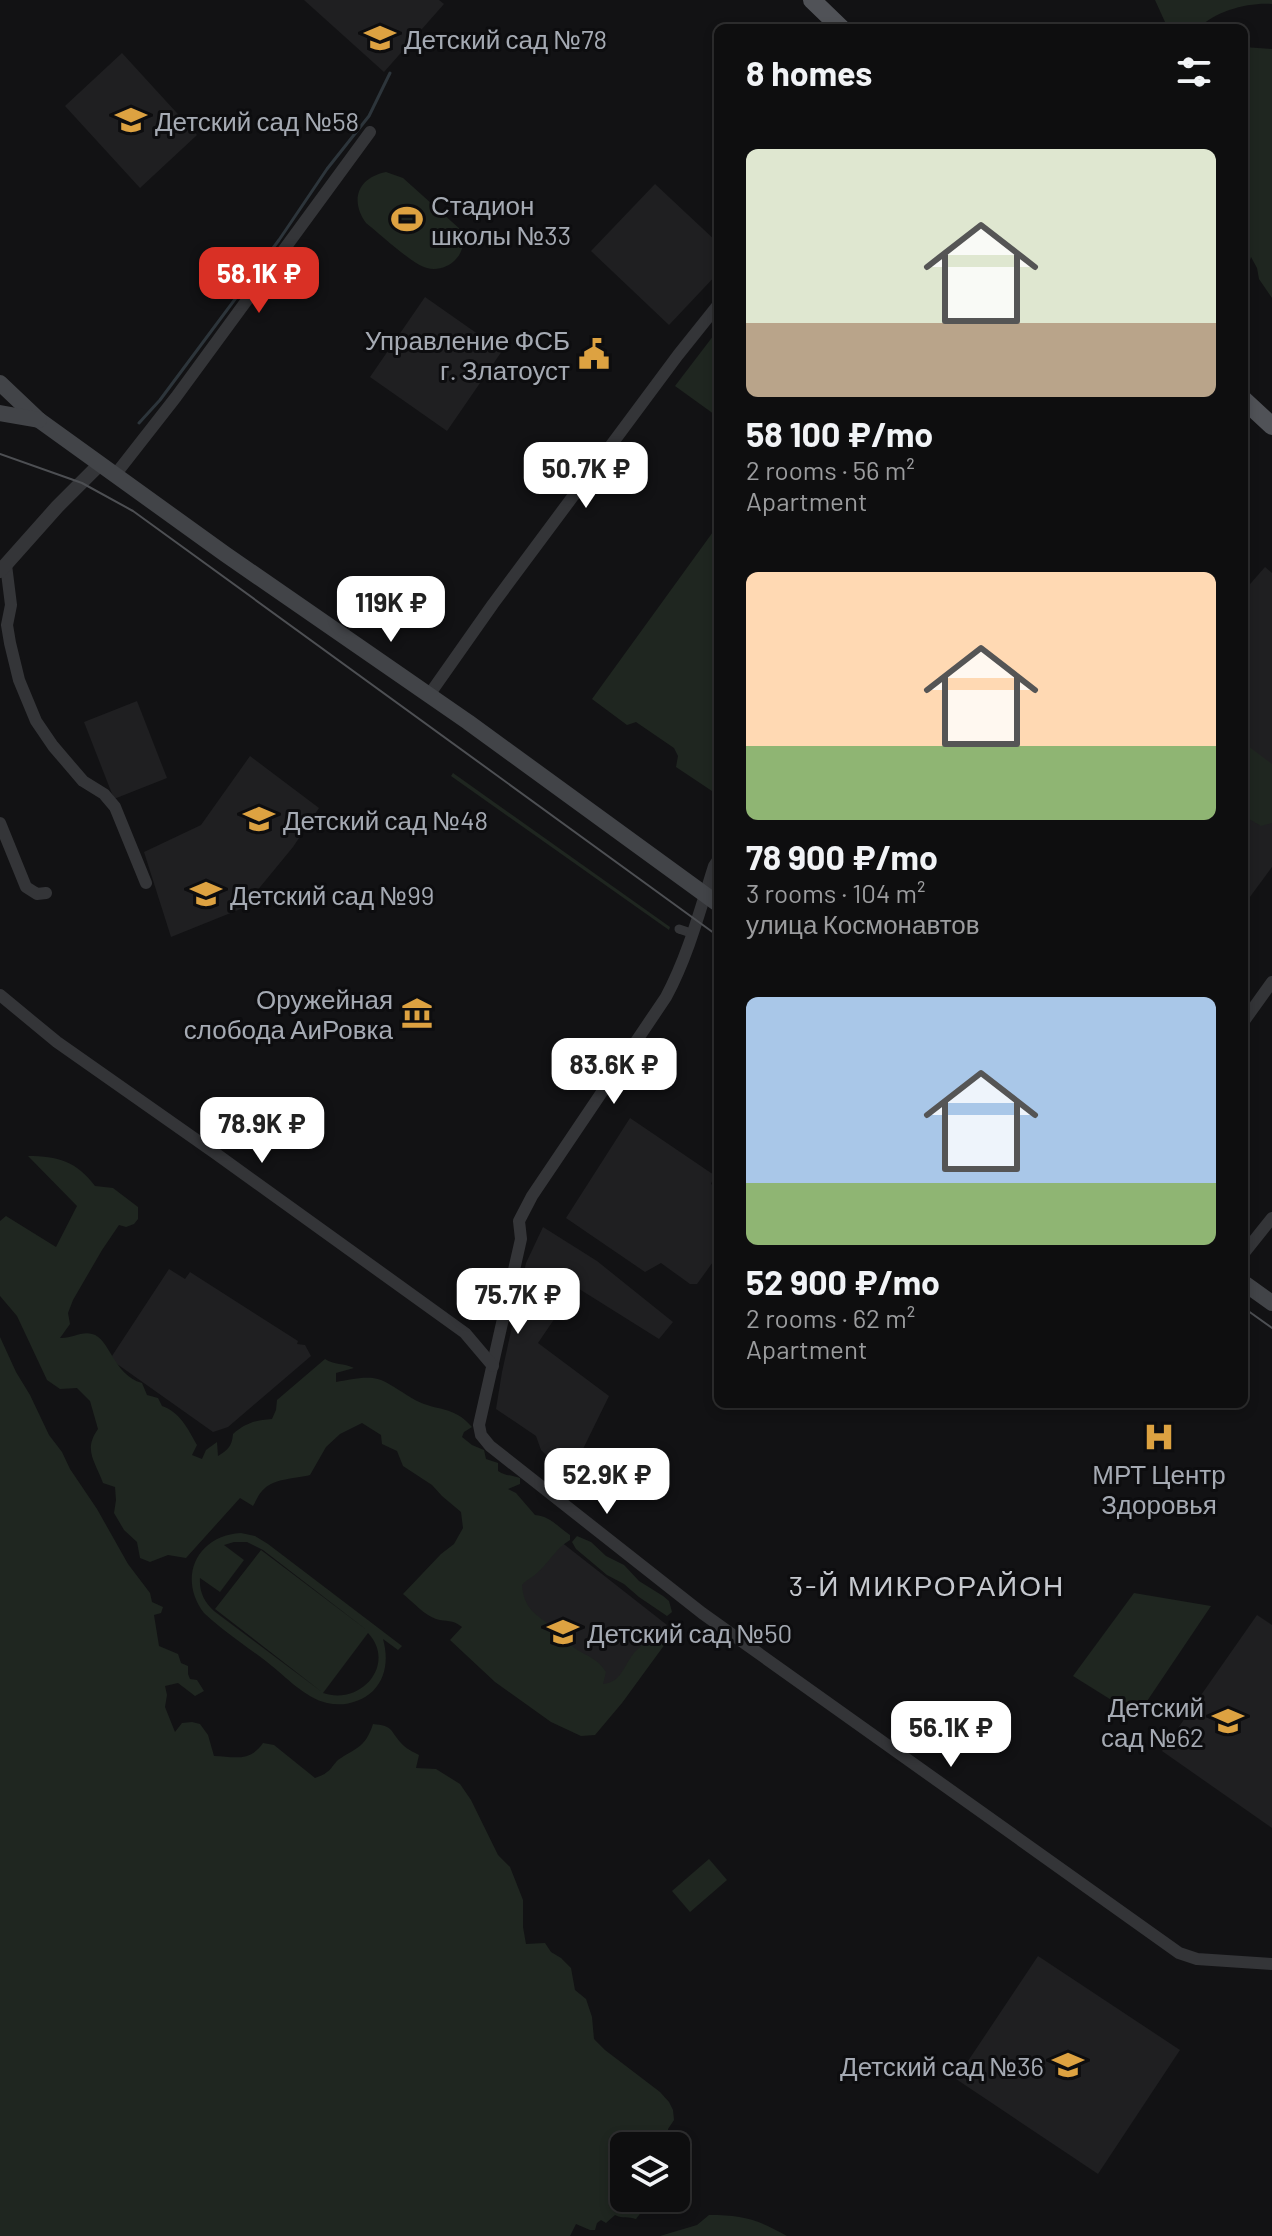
<!DOCTYPE html>
<html lang="en">
<head>
<meta charset="utf-8">
<style>
  body { margin:0; font-family:Barlow,sans-serif; background:#1c1c1d; color:#f1f3f6; height:100vh; display:flex; flex-direction:column; font-size:30px; white-space:nowrap }
  * { box-sizing:border-box; margin:0 }
  p { font-size:26px; color:#9b9c9e }
  .icon { flex:none; width:44px; height:44px; fill:none; stroke:currentColor; stroke-width:2; stroke-linecap:round; stroke-linejoin:round }
  .map { position:relative; flex:1; overflow:hidden }
  .details { position:absolute; left:714px; top:24px; width:534px; height:1384px; display:flex; flex-direction:column; background:#0e0e0f; border-radius:12px; box-shadow:0 4px 12px #0003,0 0 0 2px #2e2e2f }
  .details>* { flex:none }
  .tools { position:absolute; left:610px; top:2132px; display:grid; gap:16px }
  .tools a { display:grid; place-items:center; width:80px; height:80px; border-radius:12px; background:#0e0e0f; box-shadow:0 4px 12px #0003,0 0 0 2px #2e2e2f; font-size:40px }
  .price { position:absolute; translate:-50% -68px; padding:0 18px; border-radius:16px; background:#fff; color:#222; font-size:26px; line-height:52px; filter:drop-shadow(0 2px 4px #0008) }
  .price::after { content:''; position:absolute; left:50%; top:48px; width:24px; height:18px; margin-left:-12px; background:inherit; clip-path:polygon(0 0,100% 0,50% 100%) }
  .price.current { background:#d93025; color:#fff }
  ul { padding:0; list-style:none }
  li { display:grid; align-content:center; gap:16px; height:424px; padding:0 32px }
  li span { display:grid; place-items:center; height:248px; border-radius:12px; color:#555 }
  li>.icon { margin-inline-start:auto }
  span .icon { width:144px; height:144px; fill:#fffc; stroke-width:1 }
  li b { font-size:34px }
  h2 { display:flex; justify-content:space-between; align-items:center; height:96px; padding:0 32px; font-size:34px }
  .map>svg:first-child { display:block }
</style>
</head>
<body>
<div class="map">
<svg width="1272" height="2236" viewBox="0 0 1272 2236">
  <rect width="100%" height="100%" fill="#121214"/>
  <g fill="#1f1f21">
    <path d="M304 0H439L444 4 384 72Z"/>
    <path d="M122 53 197 135 140 188 65 106Z"/>
    <path d="M655 184 718 243V273L669 325 591 251Z"/>
    <path d="M425 297 502 351 447 431 370 377Z"/>
    <path d="M1265 567 1272 573V867L1244 905V591Z"/>
    <path d="M137 701 167 778 114 799 84 722Z"/>
    <path d="M250 756 319 808 293 847 243 908 171 937 144 852 201 825Z"/>
    <path d="M630 1118 714 1175 711 1184 718 1189V1255L697 1284H690L661 1263 645 1272 566 1218Z"/>
    <path d="M543 1227 597 1261 673 1322 659 1339 576 1287 538 1343 609 1396 583 1449 564 1472 541 1450 536 1436 496 1409 502 1372 526 1263Z"/>
    <path d="M169 1269 185 1279 190 1272 298 1341 297 1344 305 1345 311 1356 228 1427 213 1432 110 1359Z"/>
    <path d="M551 1534 667 1625 582 1736 506 1582Z"/>
    <path d="M1257 1615 1272 1625V1828L1162 1751Z"/>
    <path d="M1038 1956 1180 2050 1098 2174 956 2079Z"/>
  </g>
  <g fill="#1f2620" fill-rule="evenodd">
    <path d="M1155 0H1272V4C1249 2 1215 11 1199 28H1161L1165 22Z"/>
    <path d="M1244 47 1272 49V298L1259 279 1257 268 1251 257 1248 266 1244 268Z"/>
    <path d="M386 172 403 178 461 230C464 240 464 251 456 259 449 267 437 271 427 268 413 265 380 234 366 223 350 201 357 178 386 172Z"/>
    <path d="M717 331 718 332V417L675 386Z"/>
    <path d="M718 525V795L676 767 678 756 674 748 636 722 627 725 592 699Z"/>
    <path d="M1244 743 1272 764V823L1261 826 1244 816Z"/>
    <path d="M453 773 670 927 669 930 451 776Z"/>
    <path d="M28 1156C58 1156 76 1161 95 1186L113 1188 138 1207V1219L134 1224 126 1227 119 1225 102 1250 73 1300 68 1313 70 1324 60 1338C71 1339 81 1331 92 1334 110 1338 113 1375 142 1383L147 1395 158 1398 162 1406C180 1412 188 1429 197 1445L192 1455 202 1459 206 1450 217 1442 218 1456C228 1450 232 1446 233 1434 245 1423 256 1420 272 1419L276 1410 277 1400 325 1359C334 1365 344 1363 354 1368L336 1373V1382C350 1380 367 1375 381 1380 393 1385 404 1394 415 1400 438 1412 453 1405 472 1427L464 1432 462 1437 472 1445 484 1450 486 1459 498 1463V1471C505 1476 512 1475 520 1478V1484L508 1489 516 1493 535 1515C550 1516 558 1527 570 1535V1540C554 1550 550 1562 537 1573 532 1578 527 1579 522 1585 524 1610 536 1614 554 1628 561 1633 565 1641 572 1646 584 1656 596 1656 606 1672L603 1684C624 1682 624 1661 638 1649 645 1642 655 1635 664 1630L668 1640 622 1703 595 1735 581 1736 551 1722 495 1682 450 1640 462 1627C452 1619 447 1622 436 1619 424 1615 413 1602 403 1594L441 1554 454 1544 463 1528 461 1512 442 1496 432 1485 403 1466 397 1451 382 1444 381 1435 362 1423 340 1434 326 1447 310 1475C295 1479 275 1478 264 1489 259 1493 256 1501 253 1506L240 1498 186 1558 168 1555 150 1562 140 1558 137 1542 124 1530 114 1513 116 1500 115 1487 103 1483C95 1461 83 1450 98 1429L90 1401 77 1388 60 1389 47 1380 17 1316 0 1296V1221L6 1216 56 1247 77 1206Z"/>
    <path d="M0 1337 16 1372 30 1395 49 1435 62 1452 70 1469 97 1509 128 1564 150 1593 152 1602 163 1607 161 1613 154 1615 159 1646 178 1654 181 1663 188 1666V1674L190 1679 197 1680 204 1691 195 1696 178 1683 165 1686 167 1695 165 1707 175 1732 182 1723 192 1722 200 1724 208 1735 214 1756C235 1757 250 1762 263 1743L274 1745 315 1778C319 1776 324 1775 327 1772 333 1768 334 1762 341 1758 358 1747 366 1746 373 1724 393 1726 389 1729 401 1743 405 1748 413 1752 419 1755L416 1768 436 1769 460 1784 471 1800 498 1855 510 1867 523 1900V1927L526 1944 545 1943 551 1952 561 1958 571 1968 575 1990 586 1999 592 2017 594 2039 605 2050 660 2092 669 2102 673 2110 674 2120 668 2129V2144L670 2146H624V2198H652L636 2219C628 2216 623 2219 615 2215L606 2223 601 2220 597 2223 595 2230H590L576 2224 570 2236H0Z"/>
    <path d="M241 1533 255 1536 268 1544 402 1646 398 1650 383 1639C388 1657 387 1677 373 1691 361 1702 344 1707 327 1703 305 1698 285 1676 267 1662 246 1646 223 1631 204 1613 177 1578 197 1535 241 1533ZM234 1542H247L263 1550 368 1631 261 1550 215 1609 322 1692 214 1611C204 1602 199 1591 200 1578L220 1592 244 1560 224 1545ZM368 1633C397 1664 361 1706 323 1693Z"/>
    <path d="M577 1536 591 1542 606 1556 624 1565 639 1581 663 1596 669 1601 672 1612 667 1616 639 1597 624 1584 607 1575 576 1549 572 1542Z"/>
    <path d="M1134 1593 1211 1606 1137 1716 1073 1676Z"/>
    <path d="M709 1859 727 1880 690 1912 672 1891Z"/>
    <path d="M709 2215C743 2215 757 2219 787 2236H660L697 2225Z"/>
  </g>
  <g fill="none" stroke-linecap="round" stroke-linejoin="round">
    <path stroke="#2d353b" stroke-width="3" d="M139 423 160 400 279 240 327 169 369 116 390 73"/>
    <path stroke="#343538" stroke-width="9" d="M679 929 691 933"/>
    <g stroke="#343538" stroke-width="12">
      <path d="M115 475 176 397 370 132"/>
      <path d="M6 565 11 605 7 625 10 643 19 680 36 721 53 746 83 781 104 794 115 807 146 883"/>
      <path d="M429 695 493 604 678 355 718 305"/>
      <path d="M0 823 26 887 37 894 46 893"/>
      <path d="M718 860 714 866C700 910 688 956 666 997L532 1196 519 1221 521 1239 479 1425 481 1435 490 1446 702 1613 1179 1953 1197 1959 1272 1964"/>
      <path d="M0 995 57 1042 215 1153 465 1333 493 1366"/>
      <path d="M1244 1021 1272 982"/>
      <path d="M1244 1253 1272 1218"/>
    </g>
    <path stroke="#343538" stroke-width="14" d="M0 571 57 507 100 464"/>
    <g stroke="#424448" stroke-width="16">
      <path d="M0 383 39 420 225 554 468 722 718 904"/>
      <path d="M0 413 39 420"/>
      <path d="M1244 1283 1272 1303"/>
    </g>
    <g stroke="#505257" stroke-width="18">
      <path d="M812 0 841 28"/>
      <path d="M1244 400 1272 426"/>
    </g>
    <g stroke="#4d4f53" stroke-width="2">
      <path d="M0 454 82 483 133 511 718 936"/>
      <path d="M1244 1308 1272 1328"/>
    </g>
  </g>
  <defs>
    <symbol id="school-bare" viewBox="-9 -9 18 18"><path d="M0-5L7-2L0 1L-7-2ZM-4 1L0 2.5L4 1V4Q0 6-4 4Z" fill="#dda241" stroke="#0d0d0f" stroke-width="2.5" paint-order="stroke"/></symbol>
    <symbol id="stadium-bare" viewBox="-9 -9 18 18"><path d="M0-5a6.5 5 0 1 0 0 10a6.5 5 0 1 0 0-10ZM-3.5-1.8h7v3.6h-7Z" fill="#dda241" stroke="#0d0d0f" stroke-width="2.5" paint-order="stroke"/></symbol>
    <symbol id="civic-bare" viewBox="-9 -9 18 18"><path d="M-.6-6.5H3V-4.5H.6V-3L4-1V1h2V6H-6V1h2V-1L-.6-3ZM-1.2 2.5V6h2.4V2.5Z" fill="#dda241" stroke="#0d0d0f" stroke-width="2.5" paint-order="stroke"/></symbol>
    <symbol id="museum-bare" viewBox="-9 -9 18 18"><path d="M0-6L6-3V-2H-6V-3ZM-5-1h2V3h-2ZM-1-1h2V3h-2ZM3-1h2V3H3ZM-6 4H6V6H-6Z" fill="#dda241" stroke="#0d0d0f" stroke-width="2.5" paint-order="stroke"/></symbol>
    <symbol id="hospital-bare" viewBox="-9 -9 18 18"><path d="M-5-5h3v3.5h4V-5h3V5h-3V1.5h-4V5h-3Z" fill="#dda241" stroke="#0d0d0f" stroke-width="2.5" paint-order="stroke"/></symbol>
  </defs>
  <g fill-rule="evenodd">
    <use href="#school-bare" x="358" y="16" width="44" height="44"/>
    <use href="#school-bare" x="109" y="98" width="44" height="44"/>
    <use href="#stadium-bare" x="385" y="197" width="44" height="44"/>
    <use href="#civic-bare" x="572" y="332" width="44" height="44"/>
    <use href="#school-bare" x="237" y="797" width="44" height="44"/>
    <use href="#school-bare" x="184" y="872" width="44" height="44"/>
    <use href="#museum-bare" x="395" y="991" width="44" height="44"/>
    <use href="#hospital-bare" x="1137" y="1415" width="44" height="44"/>
    <use href="#school-bare" x="541" y="1610" width="44" height="44"/>
    <use href="#school-bare" x="1206" y="1699" width="44" height="44"/>
    <use href="#school-bare" x="1046" y="2043" width="44" height="44"/>
  </g>
  <g text-anchor="middle" dominant-baseline="central" stroke-width="6" stroke-linejoin="round" paint-order="stroke">
    <g font-size="26" fill="#a5aab3" stroke="#0d0d0f" text-anchor="start">
      <text x="404" y="38">Детский сад №78</text>
      <text x="155" y="120">Детский сад №58</text>
      <text x="431" y="204">Стадион<tspan x="431" dy="30">школы №33</tspan></text>
      <text x="570" y="339" text-anchor="end">Управление ФСБ<tspan x="570" dy="30">г. Златоуст</tspan></text>
      <text x="283" y="819">Детский сад №48</text>
      <text x="230" y="894">Детский сад №99</text>
      <text x="393" y="998" text-anchor="end">Оружейная<tspan x="393" dy="30">слобода АиРовка</tspan></text>
      <text x="1159" y="1473" text-anchor="middle">МРТ Центр<tspan x="1159" dy="30">Здоровья</tspan></text>
      <text x="587" y="1632">Детский сад №50</text>
      <text x="1204" y="1706" text-anchor="end">Детский<tspan x="1204" dy="30">сад №62</tspan></text>
      <text x="1044" y="2065" text-anchor="end">Детский сад №36</text>
    </g>
    <g font-size="28" letter-spacing="2" fill="#c6c9cf" stroke="#0d0d0f">
      <text x="927" y="1585">3-Й МИКРОРАЙОН</text>
    </g>
  </g>
</svg>
<div class="tools">
<a><svg class="icon" aria-label="layers" viewBox="0 0 24 24"><path d="M12 4l9 5-9 5-9-5zM3 14l9 5 9-5"/></svg></a>
</div>
<b class="price current" style="left:259px;top:315px">58.1K ₽</b>
<b class="price" style="left:586px;top:510px">50.7K ₽</b>
<b class="price" style="left:391px;top:644px">119K ₽</b>
<b class="price" style="left:614px;top:1106px">83.6K ₽</b>
<b class="price" style="left:262px;top:1165px">78.9K ₽</b>
<b class="price" style="left:518px;top:1336px">75.7K ₽</b>
<b class="price" style="left:607px;top:1516px">52.9K ₽</b>
<b class="price" style="left:951px;top:1769px">56.1K ₽</b>
<section class="details">
<h2>8 homes<svg class="icon" aria-label="filters" viewBox="0 0 24 24"><path d="M4 7h16M4 17h16"/><circle cx="9" cy="7" r="2"/><circle cx="15" cy="17" r="2"/></svg></h2>
<ul>
<li><span style="background:linear-gradient(#dfe7d0 70%,#b9a48a 0)"><svg class="icon" aria-label="home" viewBox="0 0 24 24"><path d="M3 11l9-7 9 7M6 9v11h12V9"/></svg></span><div><b>58 100 ₽/mo</b><p>2 rooms · 56 m²</p><p>Apartment</p></div></li>
<li><span style="background:linear-gradient(#ffd9b3 70%,#8fb573 0)"><svg class="icon" aria-label="home" viewBox="0 0 24 24"><path d="M3 11l9-7 9 7M6 9v11h12V9"/></svg></span><div><b>78 900 ₽/mo</b><p>3 rooms · 104 m²</p><p>улица Космонавтов</p></div></li>
<li><span style="background:linear-gradient(#a9c7e8 75%,#8fb573 0)"><svg class="icon" aria-label="home" viewBox="0 0 24 24"><path d="M3 11l9-7 9 7M6 9v11h12V9"/></svg></span><div><b>52 900 ₽/mo</b><p>2 rooms · 62 m²</p><p>Apartment</p></div></li>
</ul>
</section>
</div>
</body>
</html>
